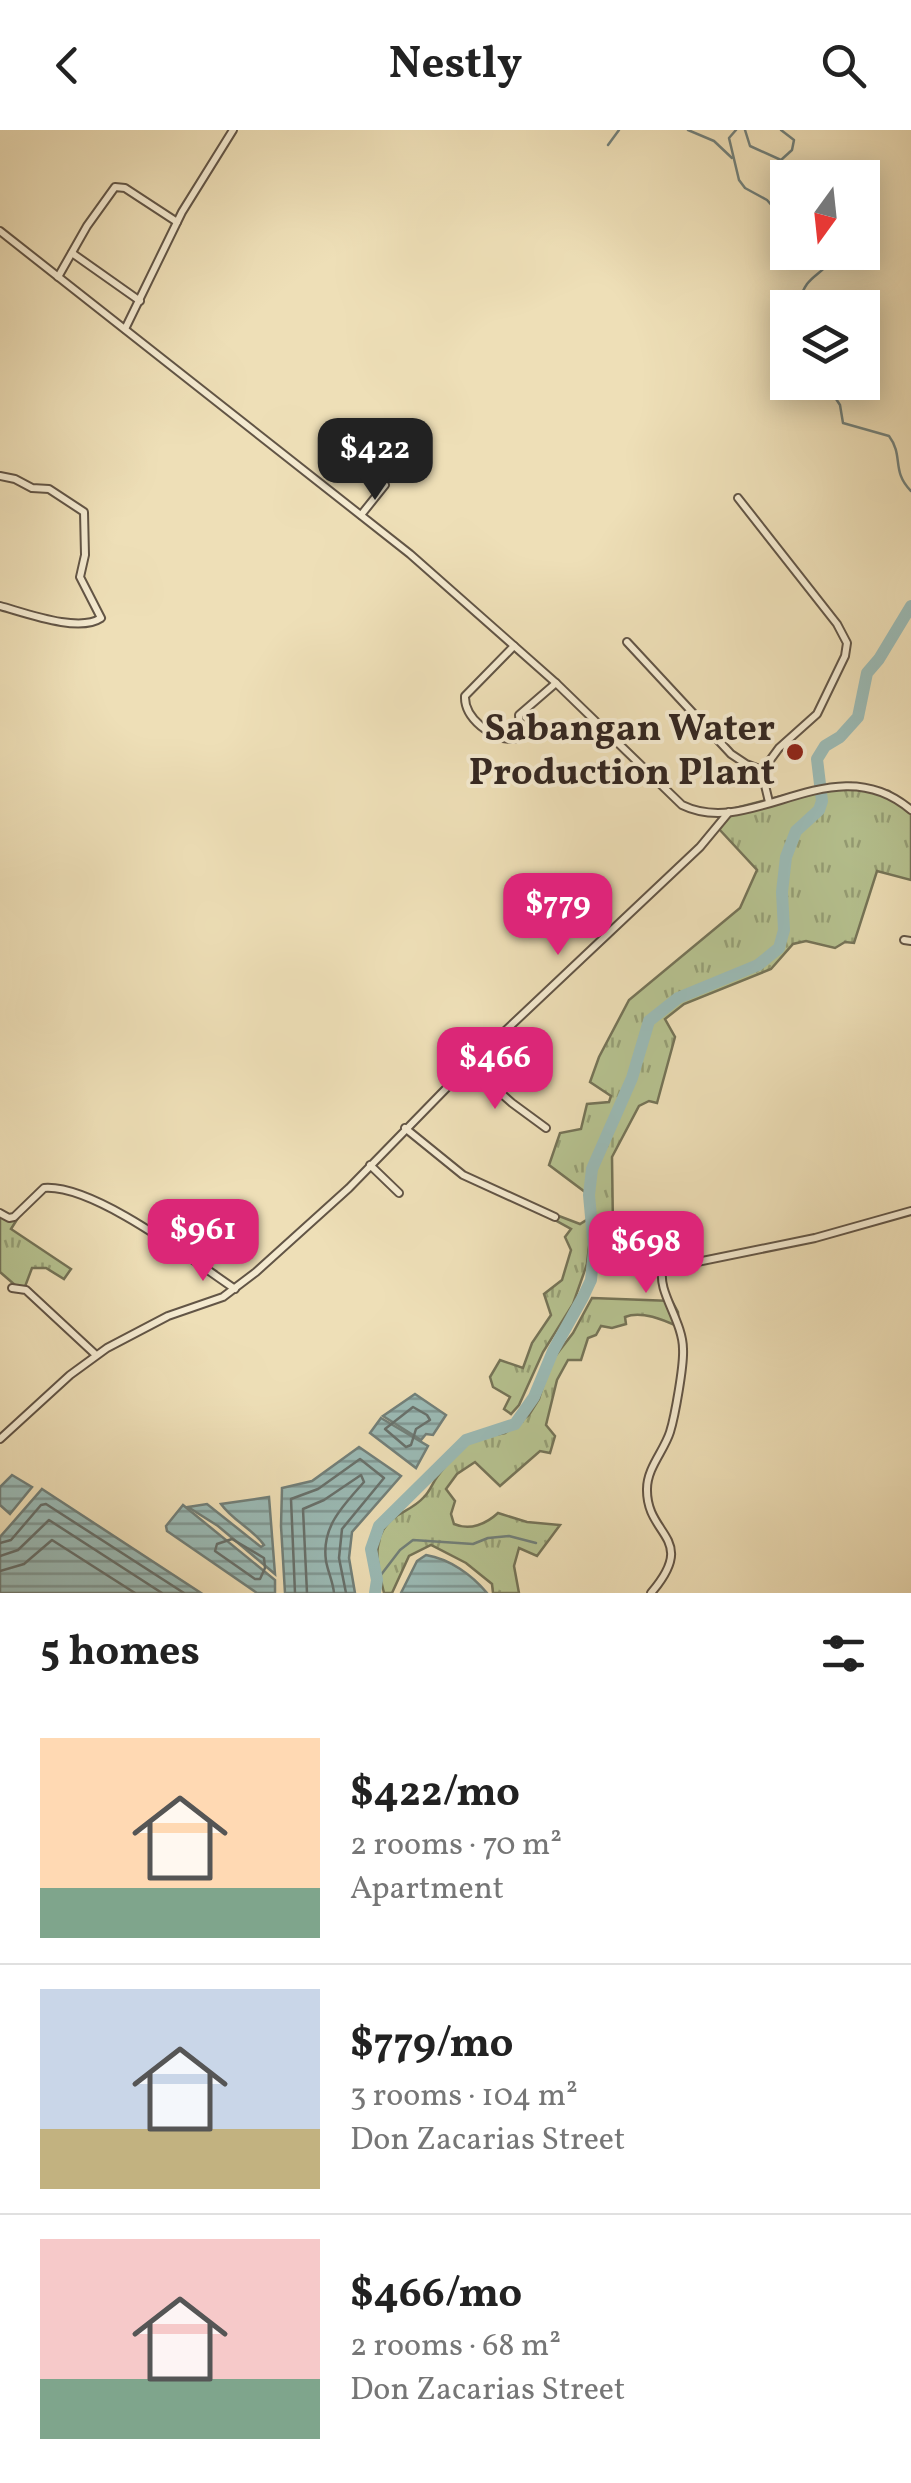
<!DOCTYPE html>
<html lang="en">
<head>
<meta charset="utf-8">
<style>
  body { margin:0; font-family:Vollkorn,serif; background:#f2f2f2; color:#222; height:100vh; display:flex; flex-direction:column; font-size:38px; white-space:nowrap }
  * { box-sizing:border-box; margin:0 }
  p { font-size:32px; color:#767676 }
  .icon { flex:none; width:55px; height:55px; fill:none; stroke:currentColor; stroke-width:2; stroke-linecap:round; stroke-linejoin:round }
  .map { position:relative; height:1463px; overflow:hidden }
  .drawer { display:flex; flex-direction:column; background:#fff; flex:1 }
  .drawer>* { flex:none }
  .needle { width:65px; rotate:195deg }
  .buttons { position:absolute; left:770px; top:30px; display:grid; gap:20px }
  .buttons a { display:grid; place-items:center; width:110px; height:110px; border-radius:0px; background:#fff; box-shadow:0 5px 25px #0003; font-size:50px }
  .price { position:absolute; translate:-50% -85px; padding:0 22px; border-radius:20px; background:#db2777; color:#fff; font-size:32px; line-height:65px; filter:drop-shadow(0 2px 5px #0008) }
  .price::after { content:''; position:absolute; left:50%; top:60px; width:30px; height:22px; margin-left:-15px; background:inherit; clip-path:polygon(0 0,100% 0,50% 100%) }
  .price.active { background:#222; color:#fff }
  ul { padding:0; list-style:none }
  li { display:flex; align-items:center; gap:30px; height:250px; padding:0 40px }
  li+li { border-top:2px solid #e0e0e0 }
  li span { display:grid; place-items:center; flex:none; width:280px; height:200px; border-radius:0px; color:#555 }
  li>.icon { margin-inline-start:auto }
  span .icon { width:120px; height:120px; fill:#fffc; stroke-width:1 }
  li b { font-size:42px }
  h2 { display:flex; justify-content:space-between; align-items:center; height:120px; padding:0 40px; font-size:42px }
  header { display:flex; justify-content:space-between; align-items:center; height:130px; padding:0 40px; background:#fff; font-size:45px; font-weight:700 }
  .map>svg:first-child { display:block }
</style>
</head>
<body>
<header><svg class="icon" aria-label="back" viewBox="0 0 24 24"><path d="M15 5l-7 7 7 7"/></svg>Nestly<svg class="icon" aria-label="search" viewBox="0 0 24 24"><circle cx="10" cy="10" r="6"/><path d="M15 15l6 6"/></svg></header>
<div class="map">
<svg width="911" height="1463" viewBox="0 0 911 1463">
  <defs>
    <pattern id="grass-tufts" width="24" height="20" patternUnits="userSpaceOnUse" patternTransform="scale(2.5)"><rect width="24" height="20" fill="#b6c290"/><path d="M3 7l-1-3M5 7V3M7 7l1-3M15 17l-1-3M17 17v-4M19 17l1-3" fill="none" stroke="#959e75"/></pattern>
    <pattern id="water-rules" width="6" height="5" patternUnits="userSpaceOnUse" patternTransform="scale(2.5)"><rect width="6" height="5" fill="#9bbbb6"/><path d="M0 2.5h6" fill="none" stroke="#7f9894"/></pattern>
  </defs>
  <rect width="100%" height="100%" fill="#eedfb7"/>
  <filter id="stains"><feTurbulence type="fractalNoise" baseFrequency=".002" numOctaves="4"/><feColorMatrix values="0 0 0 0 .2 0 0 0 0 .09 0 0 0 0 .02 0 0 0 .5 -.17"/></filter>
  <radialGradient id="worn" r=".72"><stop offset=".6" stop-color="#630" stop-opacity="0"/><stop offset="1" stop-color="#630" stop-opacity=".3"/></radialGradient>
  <g fill="url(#grass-tufts)" stroke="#757458" stroke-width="2.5">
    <path d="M851 653 889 661 911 678V750L877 741 854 813 845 812 835 818 806 811 793 814 771 839 684 874 665 889 675 907 657 973 649 971 639 976 612 1027 613 1099 634 1109 643 1122 608 1123 592 1091 587 1134 573 1174 543 1222 519 1275 511 1284 504 1279 510 1267 493 1257 490 1247 500 1230 523 1238 532 1213 551 1185 544 1164 562 1150 571 1120 565 1107 571 1099 544 1084 546 1081 580 1094 591 1087 589 1065 549 1035 560 1003 581 999 587 974 609 972 611 966 590 952 599 927 629 870 740 778 757 740 719 699 735 678 813 658Z"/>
    <path d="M23 1080 11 1099 71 1139 64 1149 46 1138H32L23 1162 0 1142V1087L10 1089Z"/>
    <path d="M592 1168 672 1171 678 1182 679 1197C664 1190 641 1180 625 1187L626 1194 612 1198 601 1196 596 1205 588 1208 581 1230H568L557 1250 546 1295 555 1306 550 1323 540 1321 500 1356 475 1332 457 1344 446 1359 455 1371 451 1384 454 1394C470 1401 486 1394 498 1383L527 1392 560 1395 537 1426 519 1418 514 1436 519 1463H493L492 1454 466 1433 431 1415 409 1426 392 1463H384C377 1435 369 1403 398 1385 408 1379 416 1376 424 1367 430 1361 432 1354 437 1347 446 1335 456 1322 466 1310L505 1303 529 1285 539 1269 550 1233 573 1203Z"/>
  </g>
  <g fill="url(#water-rules)" stroke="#72807a" stroke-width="2.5">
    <path d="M415 1264 446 1285 433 1305 426 1304 421 1310 383 1286Z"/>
    <path d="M381 1288 428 1316 416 1338 370 1303Z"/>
    <path d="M359 1317 401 1346 352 1402 349 1428 355 1463H285L281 1396 282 1358 312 1351Z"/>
    <path d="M12 1345 32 1357 10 1384 0 1375V1357Z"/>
    <path d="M42 1359 201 1463H0V1407Z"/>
    <path d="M269 1367 275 1444 218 1396 188 1377 207 1374 261 1417 264 1415C253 1399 233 1391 221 1374Z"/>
    <path d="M183 1375 275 1450V1463H257L167 1401 166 1396Z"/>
    <path d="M426 1425C450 1429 472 1445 487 1463H401L417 1431Z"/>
  </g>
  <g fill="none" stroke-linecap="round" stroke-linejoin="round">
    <g stroke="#68716c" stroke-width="2.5">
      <path d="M413 1277 427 1285 430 1290 416 1299 411 1315 406 1317 385 1299Z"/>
      <path d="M232 1409 264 1428 265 1438 260 1449H255L215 1421 217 1414Z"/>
      <path d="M0 1413 11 1410 41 1375 46 1374 184 1463"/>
      <path d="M0 1426 18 1420 49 1390 162 1463"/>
      <path d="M0 1441 24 1434 52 1410 135 1463"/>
      <path d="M295 1463 291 1369 318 1359 360 1329 384 1348 342 1399 339 1428 346 1463"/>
      <path d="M307 1463 303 1379 324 1370 361 1345 364 1352C344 1375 321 1396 326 1431 328 1442 333 1452 334 1463"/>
    </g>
    <g stroke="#72807a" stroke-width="2.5">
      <path d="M688 0 714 11 732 28"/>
      <path d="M736 0 729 8 739 50 745 58 767 70 788 94"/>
      <path d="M745 0 750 16 781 30 792 20 794 10 781 0"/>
      <path d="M608 15 619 0"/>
      <path d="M796 178C799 170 802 161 807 154 816 142 829 140 833 122"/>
      <path d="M825 252 840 275 843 293 889 306C904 326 891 341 911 361"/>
      <path d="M377 1450 400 1420 413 1410 473 1414 488 1408 509 1406 536 1413"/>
    </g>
    <path stroke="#9bbbb6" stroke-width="12" d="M375 1463 377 1450 371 1419 379 1396 466 1310 515 1294 534 1267 553 1221 583 1167 591 1150 594 1119 589 1065 592 1039 632 948 649 891 678 868 758 835 779 818 784 800 782 762 786 727 796 701 819 680 822 671 817 629 825 616 840 607 858 587 867 543 879 529 911 476"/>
    <defs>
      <g id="minor">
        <path d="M0 101 410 424 556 553 682 675C753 710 834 614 911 680"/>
        <path d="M72 123 140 171"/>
        <path d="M58 147 87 96 115 57 125 58 177 92"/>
        <path d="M125 199 182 82 233 0"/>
        <path d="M0 346 15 349 32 358 49 359 84 382 85 425 80 447 101 488C79 503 26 483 0 476"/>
        <path d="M738 368 837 494 847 513 845 526 817 584 779 618 768 633 763 647 769 672"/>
        <path d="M361 385 385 355"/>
        <path d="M627 512 731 624 746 634 765 641"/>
        <path d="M514 516 465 566C464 588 492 610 514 609L520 599 519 585 556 553"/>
        <path d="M904 810 911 811"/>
        <path d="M469 935 512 973 546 998"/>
        <path d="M405 998 463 1045 555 1087"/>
        <path d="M370 1035 399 1063"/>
        <path d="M0 1083 9 1088 14 1087 44 1058C94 1054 192 1130 235 1159"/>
        <path d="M12 1158 26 1160 96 1225"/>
        <path d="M0 1309 70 1245 107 1218 168 1186 223 1167 256 1142 349 1058 469 935 700 717 729 682"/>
        <path d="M651 1463C699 1407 646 1407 647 1359 647 1338 664 1321 670 1302 675 1286 684 1235 683 1219 683 1191 656 1160 663 1139L815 1108 911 1081"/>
      </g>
    </defs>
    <use href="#minor" stroke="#625546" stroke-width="10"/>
    <use href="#minor" stroke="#f4ead0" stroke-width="6"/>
  </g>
  <circle fill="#8f2418" stroke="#f4ead0" stroke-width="4" cx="795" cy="622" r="10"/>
  <g text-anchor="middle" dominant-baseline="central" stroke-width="8" stroke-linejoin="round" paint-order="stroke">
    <g font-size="38" font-weight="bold" fill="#342721" stroke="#f4ead0" text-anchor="end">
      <text x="775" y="600">Sabangan Water<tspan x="775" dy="44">Production Plant</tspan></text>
    </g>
  </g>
  <rect width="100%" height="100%" filter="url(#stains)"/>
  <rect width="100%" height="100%" fill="url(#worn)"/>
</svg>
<div class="buttons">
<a><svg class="needle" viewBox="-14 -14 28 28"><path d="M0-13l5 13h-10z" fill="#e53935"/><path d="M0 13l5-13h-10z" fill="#767676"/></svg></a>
<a><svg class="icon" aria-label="layers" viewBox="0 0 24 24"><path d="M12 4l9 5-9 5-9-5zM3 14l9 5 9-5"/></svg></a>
</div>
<b class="price active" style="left:375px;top:373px">$422</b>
<b class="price" style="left:558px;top:828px">$779</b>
<b class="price" style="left:495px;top:982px">$466</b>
<b class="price" style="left:203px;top:1154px">$961</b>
<b class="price" style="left:646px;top:1166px">$698</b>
</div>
<section class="drawer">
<h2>5 homes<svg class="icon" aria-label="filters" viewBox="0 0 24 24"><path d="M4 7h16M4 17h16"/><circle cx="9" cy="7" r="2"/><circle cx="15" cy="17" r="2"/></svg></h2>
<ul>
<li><span style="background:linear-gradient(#ffd9b3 75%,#7fa58c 0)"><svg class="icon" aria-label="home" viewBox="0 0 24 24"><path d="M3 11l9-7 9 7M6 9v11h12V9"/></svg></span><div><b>$422/mo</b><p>2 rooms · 70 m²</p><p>Apartment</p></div></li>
<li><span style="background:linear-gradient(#c9d6e8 70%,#c2b280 0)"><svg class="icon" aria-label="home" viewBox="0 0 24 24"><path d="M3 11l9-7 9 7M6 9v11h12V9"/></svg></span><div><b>$779/mo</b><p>3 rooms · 104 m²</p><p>Don Zacarias Street</p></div></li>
<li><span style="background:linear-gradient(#f6c9c9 70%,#7fa58c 0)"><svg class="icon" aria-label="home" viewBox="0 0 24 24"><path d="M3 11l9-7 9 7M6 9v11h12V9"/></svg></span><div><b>$466/mo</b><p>2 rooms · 68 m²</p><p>Don Zacarias Street</p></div></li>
</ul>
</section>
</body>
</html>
